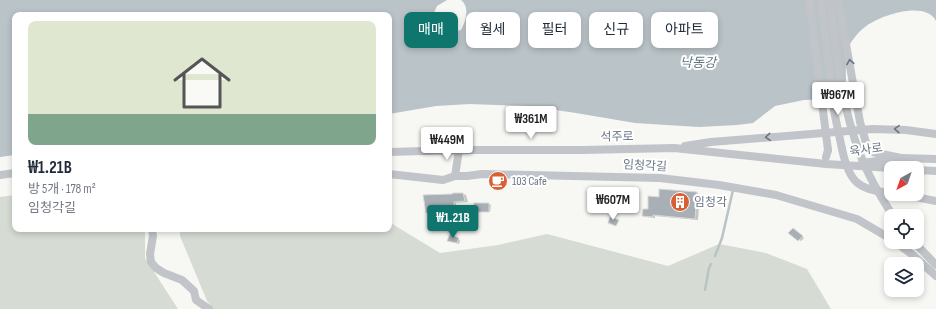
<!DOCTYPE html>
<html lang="ko">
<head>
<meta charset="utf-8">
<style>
  body { margin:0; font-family:"Sofia Sans Condensed","Noto Sans KR",sans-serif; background:#f2f2f3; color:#1f2937; height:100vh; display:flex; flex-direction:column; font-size:15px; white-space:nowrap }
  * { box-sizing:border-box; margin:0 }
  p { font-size:13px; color:#747a83 }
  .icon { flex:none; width:22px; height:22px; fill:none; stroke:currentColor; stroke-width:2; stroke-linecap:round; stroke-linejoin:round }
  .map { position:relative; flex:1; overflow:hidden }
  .sheet { position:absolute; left:12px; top:12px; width:380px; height:220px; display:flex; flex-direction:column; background:#fff; border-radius:8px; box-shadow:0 2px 6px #0003 }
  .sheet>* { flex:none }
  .hud { position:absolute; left:404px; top:12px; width:380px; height:36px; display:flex; gap:8px }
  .needle { width:26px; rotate:220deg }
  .buttons { position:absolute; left:884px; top:161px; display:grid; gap:8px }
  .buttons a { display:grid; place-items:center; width:40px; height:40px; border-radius:8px; background:#fff; box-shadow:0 2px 6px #0003; font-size:20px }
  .price { position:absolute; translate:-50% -34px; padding:0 9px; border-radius:4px; background:#fff; color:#222; font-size:13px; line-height:26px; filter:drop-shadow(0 1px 2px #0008) }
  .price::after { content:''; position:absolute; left:50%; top:24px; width:12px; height:9px; margin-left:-6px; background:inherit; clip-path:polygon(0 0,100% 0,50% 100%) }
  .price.current { background:#0f766e; color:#fff }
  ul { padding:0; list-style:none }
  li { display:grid; align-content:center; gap:8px; height:212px; padding:0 16px }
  li span { display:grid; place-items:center; height:124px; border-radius:8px; color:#555 }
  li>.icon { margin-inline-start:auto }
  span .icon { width:72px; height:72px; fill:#fffc; stroke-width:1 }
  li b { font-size:17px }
  .tag { padding:0 14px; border-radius:8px; background:#fff; box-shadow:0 2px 6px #0003; font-size:14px; line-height:36px }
  .tag.current { background:#0f766e; color:#fff }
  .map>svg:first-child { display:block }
</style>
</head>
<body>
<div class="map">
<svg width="936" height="309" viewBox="0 0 936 309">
  <rect width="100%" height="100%" fill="#f7f7f4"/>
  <g fill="#d6dcd4">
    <path d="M15 195V229H145V258L178 309H0V197Z"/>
    <path d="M389 222 440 253 498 245 547 234 668 266 719 244 766 253 807 269 831 309H213L207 301 180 236V229H389Z"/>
  </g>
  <path fill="#bac3c8" d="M0 0H447L437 6 433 15C437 28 449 33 461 30 466 21 470 7 461 0H936V21C926 0 880 15 865 27 858 32 852 40 848 48 845 55 846 82 846 91L839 99 804 100 775 106 753 123 737 125 699 127 635 123 576 113 528 106 470 104 436 106 389 114V15H15V155L0 157Z"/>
  <g fill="#0003">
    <path d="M660 190 697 193 700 195 698 220 655 216V218L646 217 643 216 660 198Z"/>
    <path d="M463 194 466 195 468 202 456 203 457 214H430L426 212Z"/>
    <path d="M489 204 491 205 490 212 474 211Z"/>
    <path d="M795 230 804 238 801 241 799 240Z"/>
    <path d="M450 236 460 240 459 244 450 241Z"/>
  </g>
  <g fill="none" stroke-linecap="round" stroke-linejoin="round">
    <g stroke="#bac3c8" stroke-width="2.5">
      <path d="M715 256 722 238 733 190"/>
      <path d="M705 290 709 268 711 264"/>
    </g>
  </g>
  <g fill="#a8afb5" stroke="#d8d9d7">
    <path d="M659 189 697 192 695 219 653 215V217L642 216 643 209H648V196L659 197Z"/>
    <path d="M453 193H463L465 201 454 202 455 213H426L423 195 452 194Z"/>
    <path d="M474 203H489V212H473Z"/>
    <path d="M610 217 619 220 616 226 608 223Z"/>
    <path d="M793 228 803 236 798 241 788 233Z"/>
    <path d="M450 234 459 238 457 243 447 241Z"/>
  </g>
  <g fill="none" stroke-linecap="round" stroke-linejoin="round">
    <g stroke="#c1c4c8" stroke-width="8">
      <path d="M685 146 711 142 873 129 906 130 936 134"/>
      <path d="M842 149C849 182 858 190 891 193"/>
      <path d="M389 152 459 150H583L674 148 826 164 891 168"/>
      <path d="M826 157 828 150"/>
      <path d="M862 163 901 158 936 159"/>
      <path d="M917 170 936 171"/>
      <path d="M389 174 443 180 455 176H467L482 174 660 178 719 185 776 195 857 219 891 239"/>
      <path d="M0 175 15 173"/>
      <path d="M455 176 459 150"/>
      <path d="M900 194 936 201"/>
      <path d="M152 229 153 236 150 254 151 262 156 268 164 273 182 280 194 291 196 300 209 309"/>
      <path d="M895 242 913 255 936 276"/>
      <path d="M914 242 936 265"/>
    </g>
    <g stroke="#c1c4c8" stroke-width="8">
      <path d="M809 0 828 150"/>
      <path d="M822 0V8L834 111 842 149"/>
      <path d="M830 0C836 51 841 105 860 154 868 175 880 196 893 216"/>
      <path d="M838 0 860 122 867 146 872 152 901 158"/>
    </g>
  </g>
  <defs><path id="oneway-chevron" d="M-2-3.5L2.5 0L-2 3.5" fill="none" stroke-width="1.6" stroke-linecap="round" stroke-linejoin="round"/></defs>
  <g stroke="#687683">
    <use href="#oneway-chevron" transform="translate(850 62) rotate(-100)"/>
    <use href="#oneway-chevron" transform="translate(897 129) rotate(-178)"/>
    <use href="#oneway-chevron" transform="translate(768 137) rotate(175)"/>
  </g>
  <defs>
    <symbol id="cafe-disc" viewBox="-11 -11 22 22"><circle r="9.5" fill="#d76034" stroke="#fff"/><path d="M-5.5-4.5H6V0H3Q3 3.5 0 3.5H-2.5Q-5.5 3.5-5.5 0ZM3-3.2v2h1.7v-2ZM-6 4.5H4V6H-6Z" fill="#fff"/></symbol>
    <symbol id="building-disc" viewBox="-11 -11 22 22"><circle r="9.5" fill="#d76034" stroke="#fff"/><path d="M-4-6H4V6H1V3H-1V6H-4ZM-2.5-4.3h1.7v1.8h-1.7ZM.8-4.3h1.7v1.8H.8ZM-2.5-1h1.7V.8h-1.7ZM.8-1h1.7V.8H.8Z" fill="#fff"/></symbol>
  </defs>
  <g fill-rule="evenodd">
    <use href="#cafe-disc" x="487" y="170" width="22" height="22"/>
    <use href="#building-disc" x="669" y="191" width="22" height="22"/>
  </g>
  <g text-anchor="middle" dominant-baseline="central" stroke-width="4" stroke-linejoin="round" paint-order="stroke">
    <g font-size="12" fill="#687683" stroke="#fff">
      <text transform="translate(617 137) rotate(-1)">석주로</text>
      <text transform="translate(866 150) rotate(-8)">육사로</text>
      <text transform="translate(645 166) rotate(3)">임청각길</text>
    </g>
    <g font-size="12" fill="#687683" stroke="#fff" text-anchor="start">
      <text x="512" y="181">103 Cafe</text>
      <text x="694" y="202">임청각</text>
    </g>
    <g font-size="13" font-style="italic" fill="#64777f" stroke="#fff">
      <text x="698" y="63">낙동강</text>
    </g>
  </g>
</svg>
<div class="buttons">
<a><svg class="needle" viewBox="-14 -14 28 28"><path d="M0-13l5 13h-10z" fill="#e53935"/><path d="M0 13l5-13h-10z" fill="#747a83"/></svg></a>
<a><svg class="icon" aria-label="locate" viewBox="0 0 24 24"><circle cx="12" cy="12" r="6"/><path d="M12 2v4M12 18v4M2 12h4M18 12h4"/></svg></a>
<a><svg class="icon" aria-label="layers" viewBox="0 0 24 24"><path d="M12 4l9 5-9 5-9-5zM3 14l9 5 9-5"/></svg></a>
</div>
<b class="price" style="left:838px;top:116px">₩967M</b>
<b class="price" style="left:531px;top:140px">₩361M</b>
<b class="price" style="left:447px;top:161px">₩449M</b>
<b class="price" style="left:613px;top:221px">₩607M</b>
<b class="price current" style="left:453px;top:239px">₩1.21B</b>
<div class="hud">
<a class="tag current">매매</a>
<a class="tag">월세</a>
<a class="tag">필터</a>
<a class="tag">신규</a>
<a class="tag">아파트</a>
</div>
<section class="sheet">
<ul>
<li><span style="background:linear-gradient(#dfe7d0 75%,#7fa58c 0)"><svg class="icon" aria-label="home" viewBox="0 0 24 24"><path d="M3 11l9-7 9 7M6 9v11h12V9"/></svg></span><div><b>₩1.21B</b><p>방 5개 · 178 m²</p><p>임청각길</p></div></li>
</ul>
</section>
</div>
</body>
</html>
